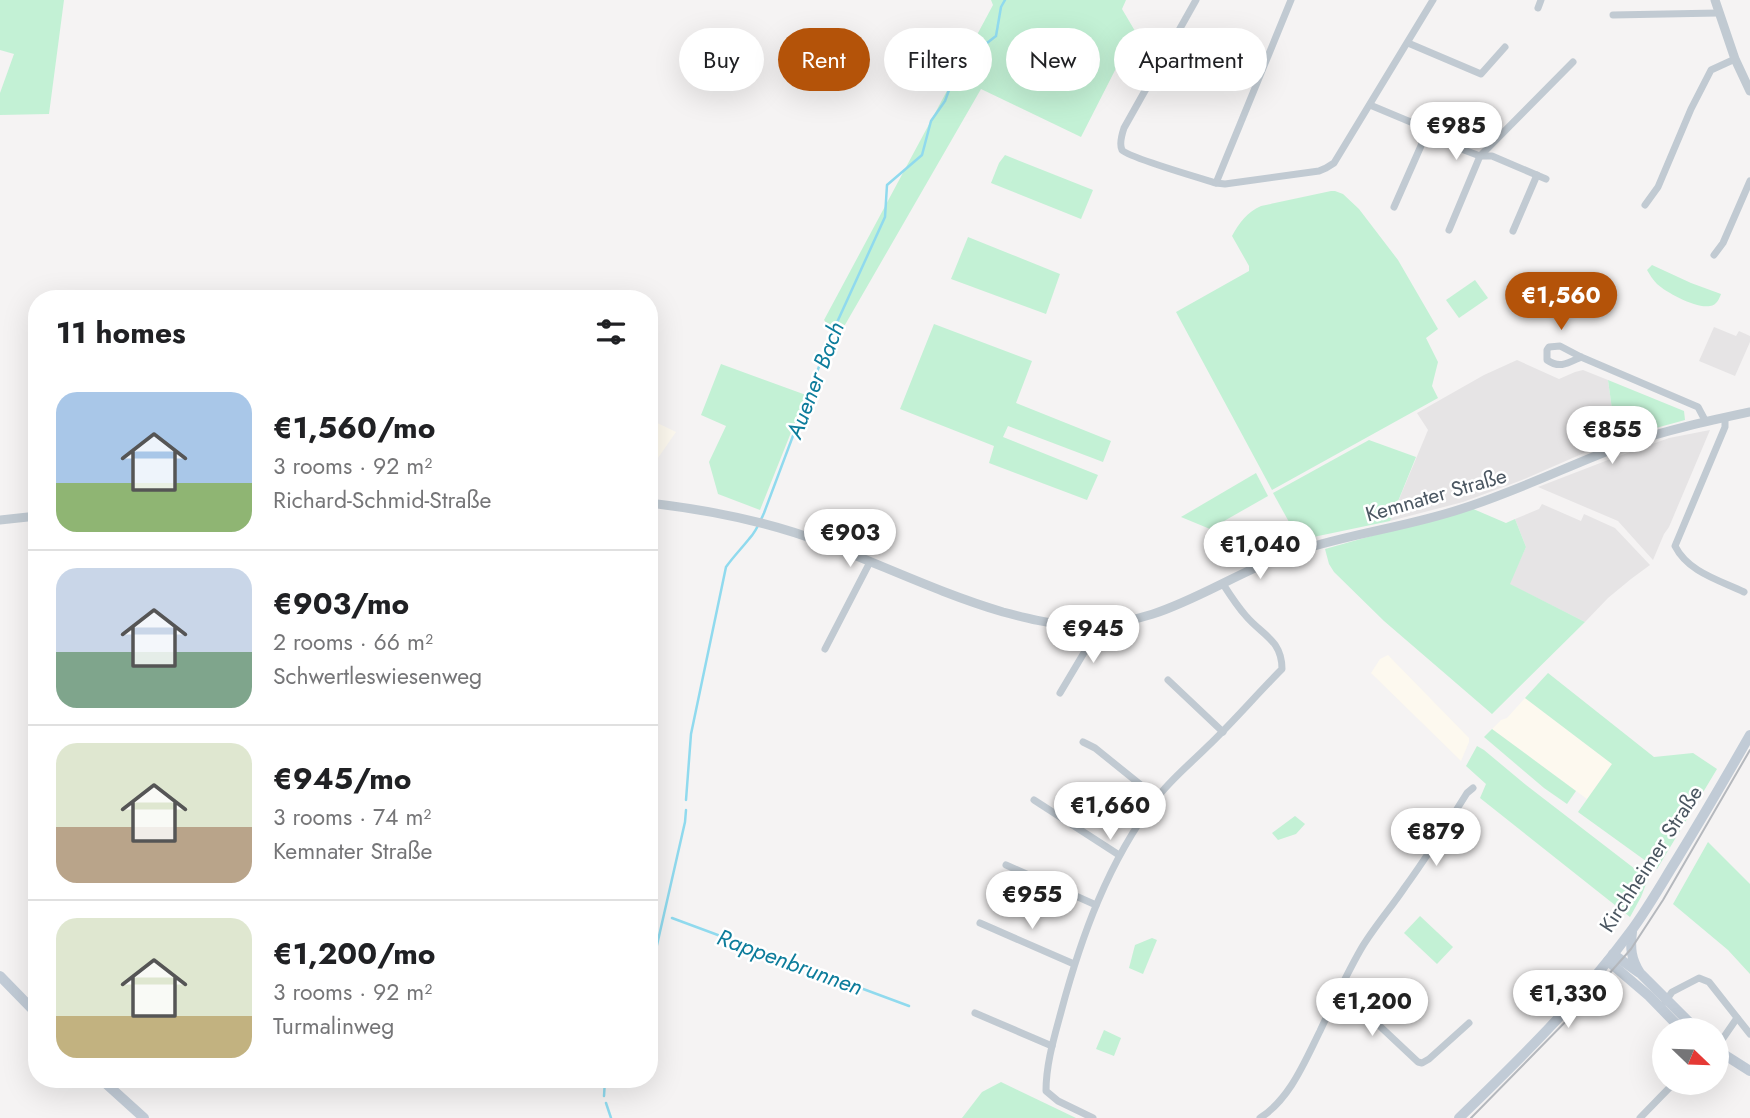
<!DOCTYPE html>
<html lang="en">
<head>
<meta charset="utf-8">
<style>
  body { margin:0; font-family:Jost,sans-serif; background:#f6f6f6; color:#202124; height:100vh; display:flex; flex-direction:column; font-size:26px; white-space:nowrap }
  * { box-sizing:border-box; margin:0 }
  p { font-size:23px; color:#757577 }
  .icon { flex:none; width:38px; height:38px; fill:none; stroke:currentColor; stroke-width:2; stroke-linecap:round; stroke-linejoin:round }
  .map { position:relative; flex:1; overflow:hidden }
  .sheet { position:absolute; left:28px; top:290px; width:630px; height:798px; display:flex; flex-direction:column; background:#fff; border-radius:28px; box-shadow:0 7px 28px #0002 }
  .sheet>* { flex:none }
  .banner { position:absolute; left:679px; top:28px; width:665px; height:63px; display:flex; gap:14px }
  .needle { width:46px; rotate:113deg }
  .fabs { position:absolute; left:1652px; top:1018px; display:grid; gap:14px }
  .fabs a { display:grid; place-items:center; width:77px; height:77px; border-radius:50%; background:#fff; box-shadow:0 7px 28px #0002; font-size:35px }
  .price { position:absolute; translate:-50% -60px; padding:0 16px; border-radius:24px; background:#fff; color:#222; font-size:23px; line-height:46px; filter:drop-shadow(0 2px 4px #0008) }
  .price::after { content:''; position:absolute; left:50%; top:42px; width:21px; height:16px; margin-left:-10px; background:inherit; clip-path:polygon(0 0,100% 0,50% 100%) }
  .price.active { background:#b45309; color:#fff }
  ul { padding:0; list-style:none }
  li { display:flex; align-items:center; gap:21px; height:175px; padding:0 28px }
  li+li { border-top:2px solid #e0e0e0 }
  li span { display:grid; place-items:center; flex:none; width:196px; height:140px; border-radius:21px; color:#555 }
  li>.icon { margin-inline-start:auto }
  span .icon { width:84px; height:84px; fill:#fffc; stroke-width:1 }
  li b { font-size:30px }
  h2 { display:flex; justify-content:space-between; align-items:center; height:84px; padding:0 28px; font-size:30px }
  .chip { padding:0 24px; border-radius:32px; background:#fff; box-shadow:0 7px 28px #0002; font-size:24px; line-height:63px }
  .chip.active { background:#b45309; color:#fff }
  .map>svg:first-child { display:block }
</style>
</head>
<body>
<div class="map">
<svg width="1750" height="1118" viewBox="0 0 1750 1118">
  <rect width="100%" height="100%" fill="#f5f3f3"/>
  <g fill="#fdf9ef">
    <path d="M649 419 676 432 649 471Z"/>
    <path d="M1388 655 1469 738V742L1461 761 1371 673 1380 659Z"/>
    <path d="M1525 698 1612 764 1587 799 1492 729 1501 720 1507 718Z"/>
  </g>
  <g fill="#e6e4e5">
    <path d="M1714 327 1736 336 1739 331 1750 336V342L1735 376 1699 361Z"/>
    <path d="M1517 360 1559 379 1575 372 1583 370 1608 380 1616 439 1522 480 1463 502 1390 521 1428 430 1417 413 1484 375Z"/>
    <path d="M1710 430 1669 527 1664 534 1653 560 1618 521 1538 487 1608 460 1669 438Z"/>
    <path d="M1542 504 1581 521 1584 514 1615 528 1650 565 1631 579 1608 598 1585 622 1509 584 1526 547 1515 519 1539 509Z"/>
  </g>
  <g fill="#c3f1d5">
    <path d="M0 0H64L49 114 0 115V93L14 54 0 50Z"/>
    <path d="M991 0H1126L1122 9 1135 31 1081 137 981 89 838 337 824 320 993 5Z"/>
    <path d="M1005 155 1093 190 1081 219 991 183 999 163Z"/>
    <path d="M1331 191H1335L1343 194 1359 209 1398 260 1438 329 1426 338 1438 362 1432 386 1438 398 1272 490 1176 312 1249 271V266L1232 236C1239 223 1247 212 1261 206Z"/>
    <path d="M968 237 1060 274 1046 314 951 279Z"/>
    <path d="M1652 265 1691 283 1721 294C1719 299 1717 305 1710 306 1697 309 1667 293 1657 284 1653 280 1650 275 1647 270Z"/>
    <path d="M1475 280 1488 298 1459 318 1446 300Z"/>
    <path d="M934 324 1032 361 1016 403 1111 441 1103 462 1008 426 1003 437 1098 475 1087 500 989 463 994 446 900 409Z"/>
    <path d="M721 364 806 395 760 510 718 494 709 462 726 426 701 415Z"/>
    <path d="M1608 380 1684 411 1685 420 1616 439Z"/>
    <path d="M1369 440 1416 457 1390 521 1299 540 1273 493Z"/>
    <path d="M1256 473 1268 496 1210 529 1181 517Z"/>
    <path d="M1471 508 1506 523 1515 519 1526 547 1510 584 1585 622 1492 714 1384 621 1334 572 1329 564 1325 549Z"/>
    <path d="M1548 673 1654 757 1693 753 1717 769 1657 869 1578 812 1612 764 1525 698Z"/>
    <path d="M1492 729 1576 791 1567 804 1544 788 1484 737Z"/>
    <path d="M1477 746 1484 750 1526 785 1648 879 1641 897 1630 917 1480 798 1486 784 1466 766Z"/>
    <path d="M1295 816 1305 824 1296 834 1278 840 1272 833Z"/>
    <path d="M1708 842 1750 884V974L1728 950 1673 904Z"/>
    <path d="M1420 916 1453 947 1437 964 1404 933Z"/>
    <path d="M1152 938 1157 940 1143 974 1129 968 1135 945Z"/>
    <path d="M1104 1030 1121 1038 1114 1056 1096 1049Z"/>
    <path d="M1001 1082 1076 1118H962L982 1092Z"/>
  </g>
  <g fill="none" stroke-linecap="round" stroke-linejoin="round">
    <g stroke="#90daee" stroke-width="2.5">
      <path d="M686 800 691 734 726 567C733 557 741 549 749 539 756 532 760 522 764 513L829 340 885 217 887 185 922 155 931 121 945 101 952 82 958 79 960 64 976 40 987 43 996 36 1001 7 1005 0"/>
      <path d="M672 918 909 1006"/>
      <path d="M649 980 685 822 686 810"/>
      <path d="M604 1096 605 1080"/>
      <path d="M606 1103 611 1118"/>
    </g>
    <g stroke="#c1cad2" stroke-width="7">
      <path d="M1196 0 1124 128C1122 134 1119 144 1122 150 1127 157 1203 179 1216 183L1225 184 1319 171 1326 168 1334 163 1433 0"/>
      <path d="M1538 8 1541 0"/>
      <path d="M1613 15 1718 13"/>
      <path d="M1408 43 1481 74 1505 47"/>
      <path d="M1370 105 1449 138 1456 147 1480 156H1492L1546 179"/>
      <path d="M1216 183 1291 0"/>
      <path d="M1645 205 1658 187 1691 109 1711 70 1735 59"/>
      <path d="M1394 207 1428 130"/>
      <path d="M1449 230 1480 156 1573 62"/>
      <path d="M1513 231 1537 175"/>
      <path d="M1714 255 1723 243 1750 181"/>
      <path d="M1581 357C1568 363 1560 369 1547 360V350L1549 347 1560 346 1581 357 1698 407 1706 422"/>
      <path d="M1725 418V427L1675 546C1688 572 1719 580 1744 592"/>
      <path d="M825 649 870 562"/>
      <path d="M1168 680 1223 732"/>
      <path d="M1060 693 1091 641 1095 626"/>
      <path d="M1083 742 1095 748 1157 798"/>
      <path d="M1034 800 1119 855"/>
      <path d="M1006 865 1096 905"/>
      <path d="M980 923 1074 964"/>
      <path d="M1340 991 1352 1000 1418 1062 1422 1063 1429 1059 1469 1023"/>
      <path d="M1665 1002 1672 992 1699 978 1709 982 1750 1034"/>
      <path d="M975 1013 1052 1046"/>
      <path d="M1717 1047 1737 1018"/>
      <path d="M1093 1118 1058 1101 1046 1091C1046 1064 1054 1038 1061 1012 1081 937 1108 862 1156 799 1170 780 1191 763 1208 746 1234 721 1257 694 1282 669 1282 640 1262 635 1246 616 1237 606 1230 595 1223 584"/>
      <path d="M1260 1118C1290 1099 1305 1061 1320 1031 1333 1003 1346 975 1361 949 1374 927 1391 908 1405 887 1427 857 1447 825 1467 793L1473 788"/>
      <path d="M1640 1118 1674 1083"/>
    </g>
    <g stroke="#c1cad2" stroke-width="9">
      <path d="M1715 0 1735 59 1750 91"/>
      <path d="M649 503C709 510 768 521 824 543 884 566 942 594 1003 612 1026 618 1049 624 1072 625 1165 630 1218 576 1301 550 1354 533 1411 526 1464 508 1520 490 1572 464 1626 444 1667 430 1708 421 1750 412"/>
      <path d="M0 520 37 516"/>
    </g>
    <g stroke="#c1cbd6" stroke-width="10">
      <path d="M1632 932C1630 948 1631 959 1640 973L1698 1031"/>
      <path d="M1613 954 1638 972"/>
      <path d="M1608 961 1649 996 1683 1031"/>
      <path d="M0 976 37 1014"/>
      <path d="M1717 1050 1750 1071"/>
      <path d="M102 1080 144 1118"/>
      <path d="M1459 1118C1520 1059 1581 999 1631 931 1648 908 1662 883 1677 859 1702 818 1726 777 1750 735"/>
    </g>
    <path stroke="#b5b8bd" stroke-width="2" d="M1471 1118 1577 1010 1631 949 1663 900 1750 750"/>
  </g>
  <g text-anchor="middle" dominant-baseline="central" stroke-width="5" stroke-linejoin="round" paint-order="stroke">
    <g font-size="21" fill="#4a5661" stroke="#fff">
      <text transform="translate(1436 495) rotate(-16)">Kemnater Straße</text>
      <text transform="translate(1651 859) rotate(-57)">Kirchheimer Straße</text>
    </g>
    <g font-size="23" font-style="italic" fill="#0c7c9b" stroke="#fff">
      <text transform="translate(815 380) rotate(-69)">Auener Bach</text>
      <text transform="translate(790 962) rotate(20)">Rappenbrunnen</text>
    </g>
  </g>
</svg>
<div class="fabs">
<a><svg class="needle" viewBox="-14 -14 28 28"><path d="M0-13l5 13h-10z" fill="#e53935"/><path d="M0 13l5-13h-10z" fill="#757577"/></svg></a>
</div>
<b class="price" style="left:1456px;top:162px">€985</b>
<b class="price active" style="left:1561px;top:332px">€1,560</b>
<b class="price" style="left:1612px;top:466px">€855</b>
<b class="price" style="left:850px;top:569px">€903</b>
<b class="price" style="left:1260px;top:581px">€1,040</b>
<b class="price" style="left:1093px;top:665px">€945</b>
<b class="price" style="left:1110px;top:842px">€1,660</b>
<b class="price" style="left:1436px;top:868px">€879</b>
<b class="price" style="left:1032px;top:931px">€955</b>
<b class="price" style="left:1568px;top:1030px">€1,330</b>
<b class="price" style="left:1372px;top:1038px">€1,200</b>
<div class="banner">
<a class="chip">Buy</a>
<a class="chip active">Rent</a>
<a class="chip">Filters</a>
<a class="chip">New</a>
<a class="chip">Apartment</a>
</div>
<section class="sheet">
<h2>11 homes<svg class="icon" aria-label="filters" viewBox="0 0 24 24"><path d="M4 7h16M4 17h16"/><circle cx="9" cy="7" r="2"/><circle cx="15" cy="17" r="2"/></svg></h2>
<ul>
<li><span style="background:linear-gradient(#a9c7e8 65%,#8fb573 0)"><svg class="icon" aria-label="home" viewBox="0 0 24 24"><path d="M3 11l9-7 9 7M6 9v11h12V9"/></svg></span><div><b>€1,560/mo</b><p>3 rooms · 92 m²</p><p>Richard-Schmid-Straße</p></div></li>
<li><span style="background:linear-gradient(#c9d6e8 60%,#7fa58c 0)"><svg class="icon" aria-label="home" viewBox="0 0 24 24"><path d="M3 11l9-7 9 7M6 9v11h12V9"/></svg></span><div><b>€903/mo</b><p>2 rooms · 66 m²</p><p>Schwertleswiesenweg</p></div></li>
<li><span style="background:linear-gradient(#dfe7d0 60%,#b9a48a 0)"><svg class="icon" aria-label="home" viewBox="0 0 24 24"><path d="M3 11l9-7 9 7M6 9v11h12V9"/></svg></span><div><b>€945/mo</b><p>3 rooms · 74 m²</p><p>Kemnater Straße</p></div></li>
<li><span style="background:linear-gradient(#dfe7d0 70%,#c2b280 0)"><svg class="icon" aria-label="home" viewBox="0 0 24 24"><path d="M3 11l9-7 9 7M6 9v11h12V9"/></svg></span><div><b>€1,200/mo</b><p>3 rooms · 92 m²</p><p>Turmalinweg</p></div></li>
</ul>
</section>
</div>
</body>
</html>
